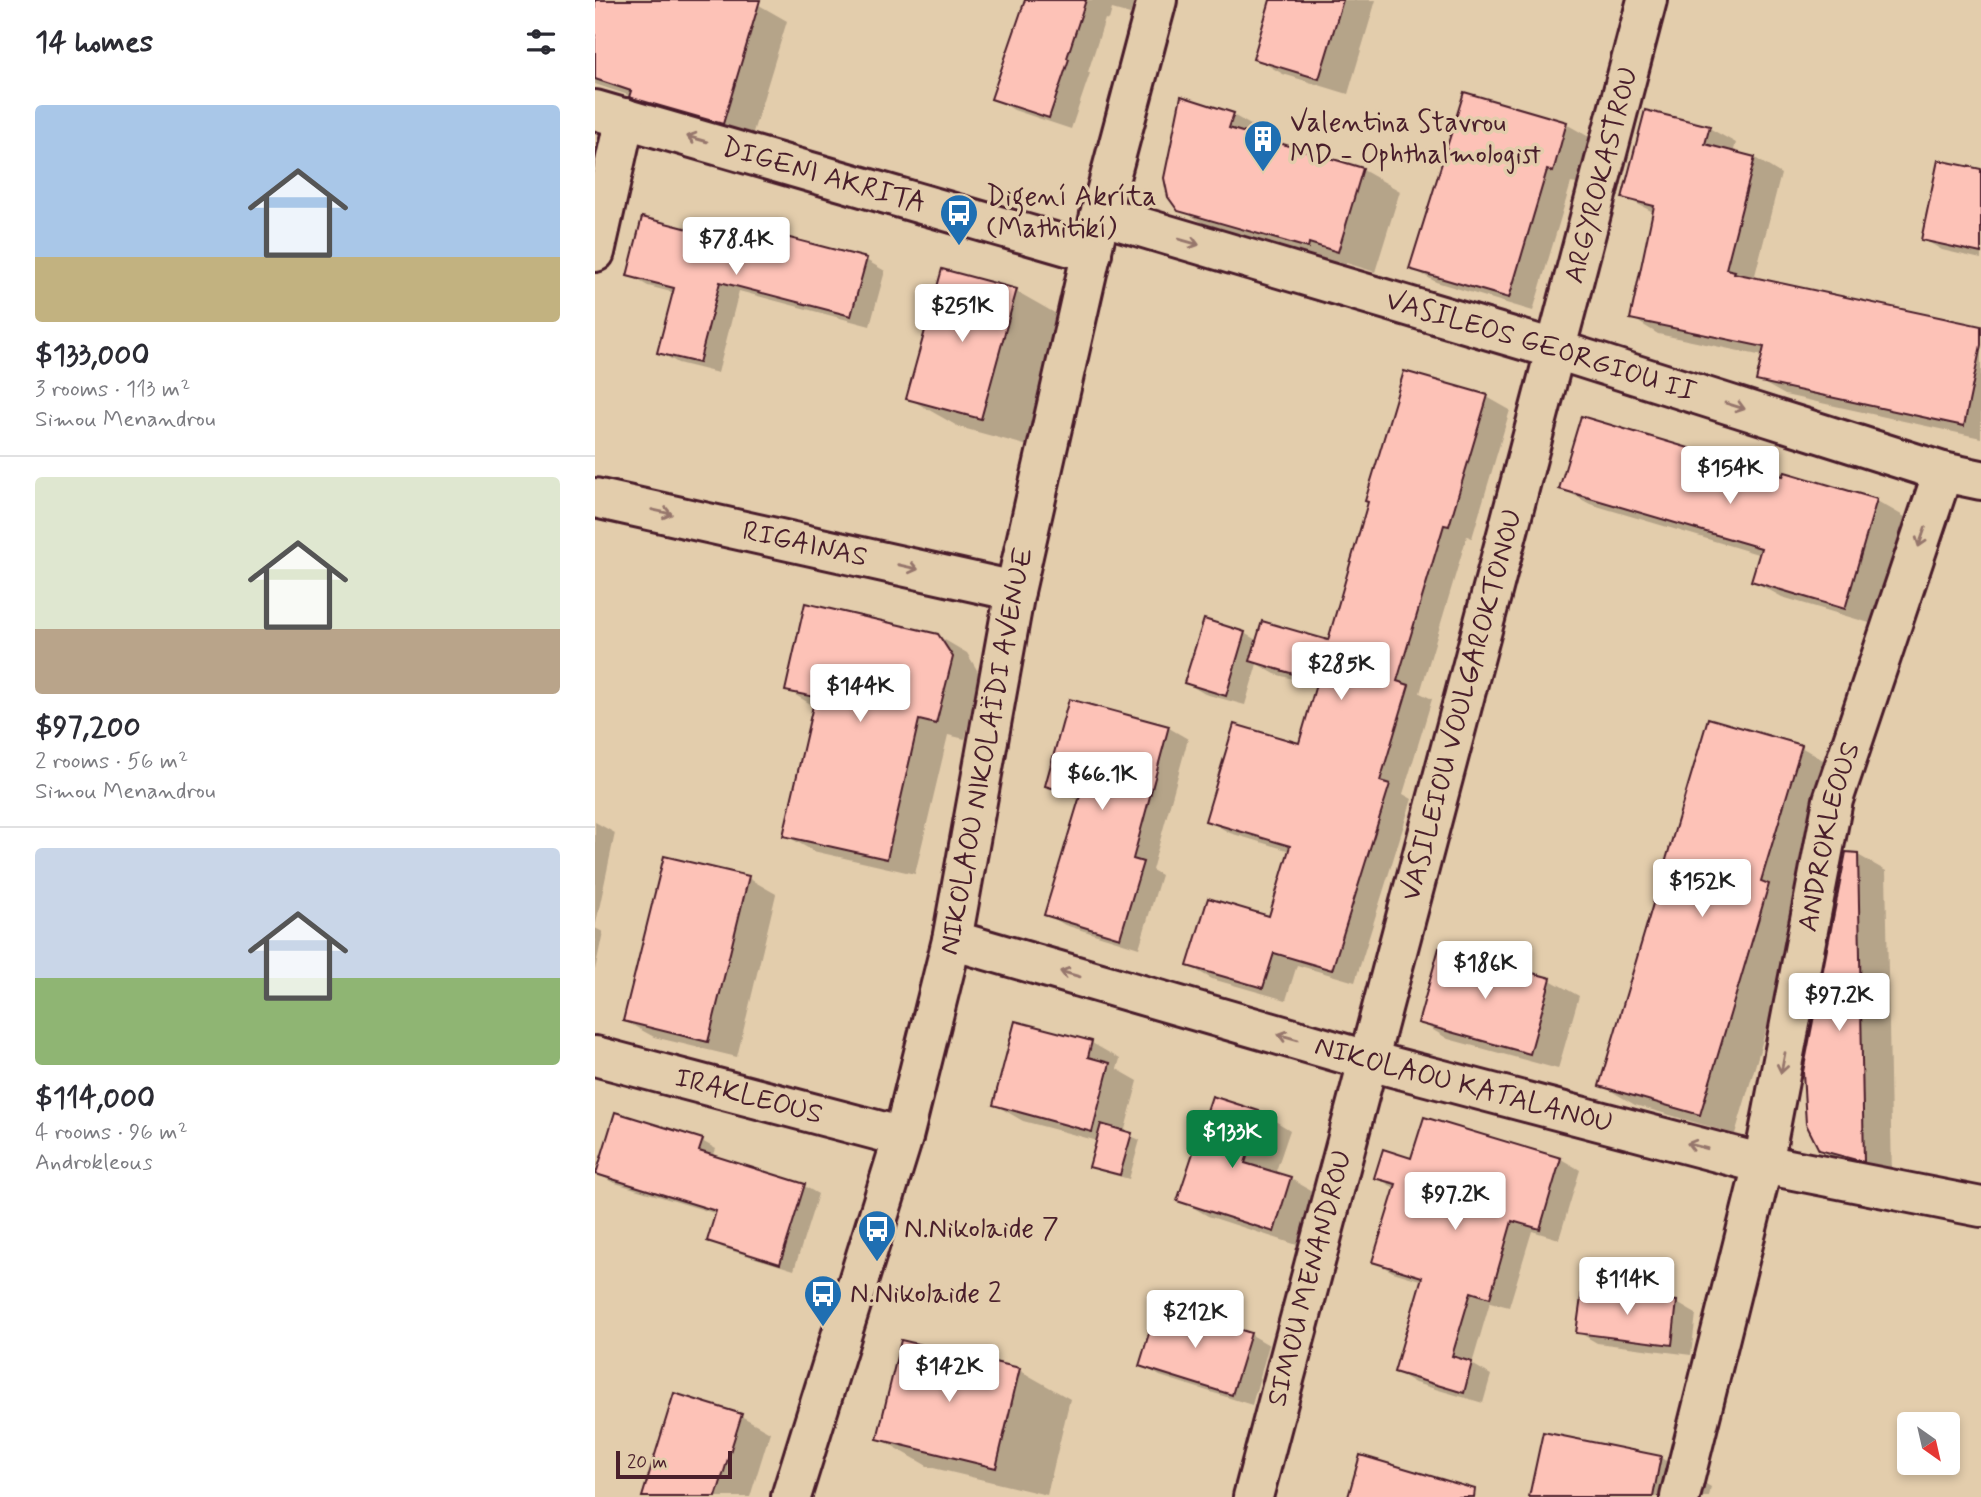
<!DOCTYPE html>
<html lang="en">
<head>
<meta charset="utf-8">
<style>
  body { margin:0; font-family:Mynerve,sans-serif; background:#f2f2f3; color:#2b2b33; height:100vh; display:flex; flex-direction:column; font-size:26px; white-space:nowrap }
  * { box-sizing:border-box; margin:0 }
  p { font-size:23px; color:#7c7c81 }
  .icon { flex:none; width:38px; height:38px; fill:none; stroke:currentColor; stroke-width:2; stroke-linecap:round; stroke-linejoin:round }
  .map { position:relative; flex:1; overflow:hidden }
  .drawer { display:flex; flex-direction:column; background:#fff; width:595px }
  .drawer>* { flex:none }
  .needle { width:46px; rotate:146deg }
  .buttons { position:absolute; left:1302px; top:1412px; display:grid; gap:14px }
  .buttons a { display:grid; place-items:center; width:63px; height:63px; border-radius:7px; background:#fff; box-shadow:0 4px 10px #0003; font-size:35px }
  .scale { position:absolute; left:21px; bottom:18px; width:116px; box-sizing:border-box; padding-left:7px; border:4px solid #4a1f2b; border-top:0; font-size:19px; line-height:24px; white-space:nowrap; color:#4a1f2b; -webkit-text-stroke:5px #e3cdac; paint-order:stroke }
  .price { position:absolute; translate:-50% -60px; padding:0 16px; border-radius:7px; background:#fff; color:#222; font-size:23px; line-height:46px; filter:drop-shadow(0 2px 4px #0008) }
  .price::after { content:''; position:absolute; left:50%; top:42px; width:21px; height:16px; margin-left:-10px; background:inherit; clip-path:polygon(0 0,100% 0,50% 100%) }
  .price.current { background:#0b8043; color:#fff }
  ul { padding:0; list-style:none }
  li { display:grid; align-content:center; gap:14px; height:371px; padding:0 35px }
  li+li { border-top:2px solid #e1e1e2 }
  li span { display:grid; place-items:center; height:217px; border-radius:7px; color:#555 }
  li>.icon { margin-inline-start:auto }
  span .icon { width:126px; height:126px; fill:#fffc; stroke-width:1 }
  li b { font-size:30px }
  h2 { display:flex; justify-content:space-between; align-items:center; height:84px; padding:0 35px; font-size:30px }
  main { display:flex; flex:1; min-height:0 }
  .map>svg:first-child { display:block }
</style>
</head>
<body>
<main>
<section class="drawer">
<h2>14 homes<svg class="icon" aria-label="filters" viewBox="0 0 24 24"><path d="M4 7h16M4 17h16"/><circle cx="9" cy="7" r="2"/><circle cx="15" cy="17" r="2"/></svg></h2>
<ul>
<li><span style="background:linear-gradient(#a9c7e8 70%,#c2b280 0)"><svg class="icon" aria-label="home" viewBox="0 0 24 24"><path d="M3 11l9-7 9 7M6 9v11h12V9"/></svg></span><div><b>$133,000</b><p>3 rooms · 113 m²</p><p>Simou Menandrou</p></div></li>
<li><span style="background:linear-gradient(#dfe7d0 70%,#b9a48a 0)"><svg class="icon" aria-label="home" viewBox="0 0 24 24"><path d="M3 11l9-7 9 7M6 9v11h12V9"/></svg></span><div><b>$97,200</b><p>2 rooms · 56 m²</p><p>Simou Menandrou</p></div></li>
<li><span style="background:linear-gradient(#c9d6e8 60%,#8fb573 0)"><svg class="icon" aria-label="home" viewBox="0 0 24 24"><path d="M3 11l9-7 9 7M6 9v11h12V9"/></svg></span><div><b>$114,000</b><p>4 rooms · 96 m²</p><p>Androkleous</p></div></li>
</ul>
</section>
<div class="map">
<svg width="1386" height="1497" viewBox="0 0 1386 1497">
  <rect width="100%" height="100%" fill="#e3cdac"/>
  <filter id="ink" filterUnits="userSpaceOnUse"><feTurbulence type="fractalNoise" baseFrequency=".0143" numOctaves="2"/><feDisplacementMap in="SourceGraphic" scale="14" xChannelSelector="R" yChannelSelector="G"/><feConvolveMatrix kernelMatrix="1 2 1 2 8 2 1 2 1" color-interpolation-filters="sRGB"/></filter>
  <g filter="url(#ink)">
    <g fill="#0003">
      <path d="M0 0H148L164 5 192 21 156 139 65 112 39 97 0 84Z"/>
      <path d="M436 0H539L535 14 517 9 514 20 510 19 493 72 495 73 476 129 419 110 398 98Z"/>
      <path d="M677 0H781L753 94 688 74 660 58Z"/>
      <path d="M638 115 675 136 673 142 768 170 805 191 780 272 751 263 750 268 622 231 584 209Z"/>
      <path d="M971 124 996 138 982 184 976 183 938 311 841 282 816 268Z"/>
      <path d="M1114 128 1141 143 1138 153 1160 158 1186 174 1159 279 1386 327V438L1190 395 1163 380 1168 356 1063 334 1037 318 1060 213 1029 197Z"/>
      <path d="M1386 171V259L1347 250 1328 239Z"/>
      <path d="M180 253 271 260 290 271 275 326 144 291 123 373 83 363 64 352 80 293 53 286 34 275Z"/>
      <path d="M421 291 472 320 437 447 364 427 313 398Z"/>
      <path d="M892 397 915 410 877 538 872 536 825 693 837 699 808 794 817 799 760 982 702 965 691 1000 617 979 594 966 675 918 695 851 635 833 612 820 705 745 722 686 680 674 662 664 650 705 610 694 591 683 649 633 663 641 734 642Z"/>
      <path d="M1191 474 1282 501 1310 517 1278 624 1187 597 1158 581 1166 555 995 504 966 488 1189 479Z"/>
      <path d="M343 636 372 653 385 675 370 739 353 735 320 874 218 851 190 835 219 706 192 690Z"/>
      <path d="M475 701 574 728 593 739 557 870 566 875 544 948 470 925 451 914 485 800 471 796 452 785Z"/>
      <path d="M1206 747 1240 767 1208 905 1140 1134 1040 1105 1006 1085Z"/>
      <path d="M0 822 20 833 0 928 8 932 0 970Z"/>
      <path d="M1263 855 1291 871 1297 1177 1254 1166 1225 1149Z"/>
      <path d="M153 878 181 894 142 1057 59 1037 30 1021Z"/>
      <path d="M955 980 984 996 963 1069 853 1039 825 1022Z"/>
      <path d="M422 1023 497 1043 525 1059 522 1069 543 1081 529 1133 545 1140 534 1179 505 1171 496 1166 503 1141 428 1121 400 1105Z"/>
      <path d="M667 1113 695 1130 680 1174 696 1179 724 1195 708 1247 613 1216 585 1200Z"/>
      <path d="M107 1141 121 1149 118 1157 209 1186 223 1194 199 1270 128 1248 114 1240 122 1214 17 1182 3 1174Z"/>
      <path d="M966 1159 985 1170 964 1239 937 1231 914 1307 895 1302 877 1364 896 1375 888 1403 820 1383 801 1372 828 1281 798 1272 779 1262 801 1189 781 1177 818 1160Z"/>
      <path d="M988 1292 1082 1303 1101 1314 1096 1355 1002 1343 983 1332Z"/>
      <path d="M655 1334 674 1345 657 1405 565 1376 546 1365Z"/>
      <path d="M424 1370 475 1399 452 1495 334 1467 284 1438Z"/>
      <path d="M80 1395 146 1416 175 1432 155 1497H49Z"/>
      <path d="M949 1434 1066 1458 1116 1487 1114 1497H936Z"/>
    </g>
    <g fill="#fdc2b7" stroke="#4a1f2b" stroke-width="2">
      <path d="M0 0H165L128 124 37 98 34 97 36 91 0 79Z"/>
      <path d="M430 0H491L472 58 474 59 454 118 396 99Z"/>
      <path d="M675 0H748L724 79 658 59Z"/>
      <path d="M869 92 972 122 958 172 952 170 914 298 814 269Z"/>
      <path d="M586 96 639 113 634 128 768 168 743 252 714 243 713 248 583 211 573 197 569 178Z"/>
      <path d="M1050 110 1115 126 1110 144 1160 157 1131 269 1140 271 1139 273 1386 326V345L1369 426 1161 381 1169 347 1035 319 1059 206 1027 198Z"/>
      <path d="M1343 160 1386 169V253L1326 240Z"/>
      <path d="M47 217 179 251 183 235 272 258 256 316 125 282 104 363 62 353 79 288 32 276Z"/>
      <path d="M347 269 422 289 386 419 311 399Z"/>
      <path d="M809 371 893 395 854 526 849 525 802 681 814 685 785 781 795 784 737 970 679 953 668 988 592 966 613 898 674 916 695 846 610 821 639 724 704 743 722 681 655 661 667 621 733 640 773 502 770 501Z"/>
      <path d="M986 416 1188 476 1190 472 1282 499 1250 609 1156 581 1166 548 964 489Z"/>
      <path d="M210 603 343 634 358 657 341 724 324 720 292 859 188 836 220 697 190 691Z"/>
      <path d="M609 619 650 632 631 696 589 683Z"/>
      <path d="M474 699 574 726 538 859 548 862 525 938 449 915 485 796 450 786Z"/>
      <path d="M1113 718 1207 745 1166 881 1174 884 1105 1115 1004 1086Z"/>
      <path d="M1251 852 1263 853 1269 1162 1224 1150 1211 1124 1208 1072Z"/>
      <path d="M69 856 154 876 113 1042 28 1021Z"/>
      <path d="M844 948 956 978 935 1054 823 1023Z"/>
      <path d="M420 1021 497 1041 493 1057 515 1063 497 1132 398 1105Z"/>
      <path d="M617 1096 667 1112 650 1163 696 1177 679 1232 582 1201Z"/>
      <path d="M20 1112 108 1139 104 1151 210 1184 185 1264 112 1241 121 1211 1 1174Z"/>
      <path d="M829 1117 966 1158 945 1229 917 1221 895 1298 876 1292 857 1356 877 1362 869 1393 799 1372 827 1277 777 1262 801 1184 779 1178 788 1149 816 1158Z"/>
      <path d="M506 1124 537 1133 525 1175 494 1167Z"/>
      <path d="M987 1290 1082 1301 1077 1345 981 1333Z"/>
      <path d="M563 1304 656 1333 637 1395 544 1366Z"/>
      <path d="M306 1340 425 1368 401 1468 282 1439Z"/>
      <path d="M79 1393 147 1414 121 1497H47Z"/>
      <path d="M948 1432 1066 1456 1058 1497H934Z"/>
      <path d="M765 1455 880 1489 879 1497H753Z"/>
    </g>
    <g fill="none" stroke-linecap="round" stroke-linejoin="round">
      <defs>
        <g id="minor">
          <path id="s1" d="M0 110 497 253"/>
          <path id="s2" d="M505 215 962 350 1348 472 1386 480"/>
          <path d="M0 252 30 118"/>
          <path id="s3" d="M0 498 420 591"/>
          <path id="s4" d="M357 940 771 1060 1168 1164 1386 1207"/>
          <path id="s5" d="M0 1056 308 1137"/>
          <path id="s6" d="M658 1497C787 997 924 500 1052 0"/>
          <path id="s7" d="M1085 1497 1168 1164 1238 800 1348 472"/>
        </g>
        <g id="tertiary">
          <path id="s8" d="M196 1497 308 1137 357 940 420 591 505 215 562 0"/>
        </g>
      </defs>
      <use href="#minor" stroke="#4a1f2b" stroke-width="44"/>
      <use href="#tertiary" stroke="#4a1f2b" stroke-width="44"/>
      <use href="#minor" stroke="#e3cdac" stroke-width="38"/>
      <use href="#tertiary" stroke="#e3cdac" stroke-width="38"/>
    </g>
    <defs><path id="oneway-shaft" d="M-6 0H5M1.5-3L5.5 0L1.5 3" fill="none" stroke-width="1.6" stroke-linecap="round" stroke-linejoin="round" transform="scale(1.75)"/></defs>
    <g stroke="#96766c">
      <use href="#oneway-shaft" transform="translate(102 139) rotate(-164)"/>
      <use href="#oneway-shaft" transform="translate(594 242) rotate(16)"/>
      <use href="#oneway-shaft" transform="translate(1140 406) rotate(17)"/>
      <use href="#oneway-shaft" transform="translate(67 512) rotate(13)"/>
      <use href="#oneway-shaft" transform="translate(1327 537) rotate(109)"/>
      <use href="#oneway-shaft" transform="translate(313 567) rotate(13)"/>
      <use href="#oneway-shaft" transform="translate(475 974) rotate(-164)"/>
      <use href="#oneway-shaft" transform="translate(693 1037) rotate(-164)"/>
      <use href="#oneway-shaft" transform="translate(1188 1063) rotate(101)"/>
      <use href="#oneway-shaft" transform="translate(1102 1146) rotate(-165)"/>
    </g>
  </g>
  <defs>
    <symbol id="building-pin" viewBox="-11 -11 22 30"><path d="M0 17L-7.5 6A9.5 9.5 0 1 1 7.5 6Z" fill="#1f6fb2" stroke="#e3cdac"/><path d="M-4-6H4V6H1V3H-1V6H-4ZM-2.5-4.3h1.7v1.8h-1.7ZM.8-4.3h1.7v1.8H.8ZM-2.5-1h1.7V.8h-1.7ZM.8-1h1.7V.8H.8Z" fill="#fff"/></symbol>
    <symbol id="bus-pin" viewBox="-11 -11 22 30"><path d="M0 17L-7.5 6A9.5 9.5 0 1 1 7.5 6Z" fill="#1f6fb2" stroke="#e3cdac"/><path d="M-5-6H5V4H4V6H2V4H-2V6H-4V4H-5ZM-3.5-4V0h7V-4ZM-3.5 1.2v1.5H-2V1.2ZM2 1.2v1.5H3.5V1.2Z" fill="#fff"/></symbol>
  </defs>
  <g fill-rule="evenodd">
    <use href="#building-pin" x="646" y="117" width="44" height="60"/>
    <use href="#bus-pin" x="342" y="191" width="44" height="60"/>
    <use href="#bus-pin" x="260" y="1207" width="44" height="60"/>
    <use href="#bus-pin" x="206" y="1272" width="44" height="60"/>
  </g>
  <g text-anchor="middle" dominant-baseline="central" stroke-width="7" stroke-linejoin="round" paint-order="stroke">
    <g font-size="28" fill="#4a1f2b" stroke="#e3cdac" text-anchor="start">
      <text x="695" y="123">Valentina Stavrou<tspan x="695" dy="32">MD - Ophthalmologist</tspan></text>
      <text x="391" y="197">Digení Akríta<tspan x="391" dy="32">(Mathitikí)</tspan></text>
      <text x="309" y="1229">N.Nikolaide 7</text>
      <text x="255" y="1294">N.Nikolaide 2</text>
    </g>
    <g font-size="28" fill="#4a1f2b" stroke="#e3cdac">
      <text stroke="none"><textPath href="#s1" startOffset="238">DIGENI AKRITA</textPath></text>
      <text stroke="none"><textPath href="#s6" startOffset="1367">ARGYROKASTROU</textPath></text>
      <text stroke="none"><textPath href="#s2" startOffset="460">VASILEOS GEORGIOU II</textPath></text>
      <text stroke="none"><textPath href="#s3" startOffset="215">RIGAINAS</textPath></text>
      <text stroke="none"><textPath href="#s6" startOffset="819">VASILEIOU VOULGAROKTONOU</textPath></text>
      <text stroke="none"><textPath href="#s8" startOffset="772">NIKOLAOU NIKOLAÏDI AVENUE</textPath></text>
      <text stroke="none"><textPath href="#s7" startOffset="677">ANDROKLEOUS</textPath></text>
      <text stroke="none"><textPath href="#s4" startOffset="532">NIKOLAOU KATALANOU</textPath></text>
      <text stroke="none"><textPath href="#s5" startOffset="159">IRAKLEOUS</textPath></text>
      <text stroke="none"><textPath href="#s6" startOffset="226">SIMOU MENANDROU</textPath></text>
    </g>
  </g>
</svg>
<div class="buttons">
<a><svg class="needle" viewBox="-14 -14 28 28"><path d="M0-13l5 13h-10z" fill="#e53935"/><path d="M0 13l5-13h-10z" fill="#7c7c81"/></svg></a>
</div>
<div class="scale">20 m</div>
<b class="price" style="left:141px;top:277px">$78.4K</b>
<b class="price" style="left:367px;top:344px">$251K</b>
<b class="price" style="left:1135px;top:506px">$154K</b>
<b class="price" style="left:746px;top:702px">$285K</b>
<b class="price" style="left:265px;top:724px">$144K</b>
<b class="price" style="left:507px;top:812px">$66.1K</b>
<b class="price" style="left:1107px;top:919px">$152K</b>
<b class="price" style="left:890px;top:1001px">$186K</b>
<b class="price" style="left:1244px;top:1033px">$97.2K</b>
<b class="price current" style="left:637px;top:1170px">$133K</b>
<b class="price" style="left:860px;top:1232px">$97.2K</b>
<b class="price" style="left:1032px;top:1317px">$114K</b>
<b class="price" style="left:600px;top:1350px">$212K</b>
<b class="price" style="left:354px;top:1404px">$142K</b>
</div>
</main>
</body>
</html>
